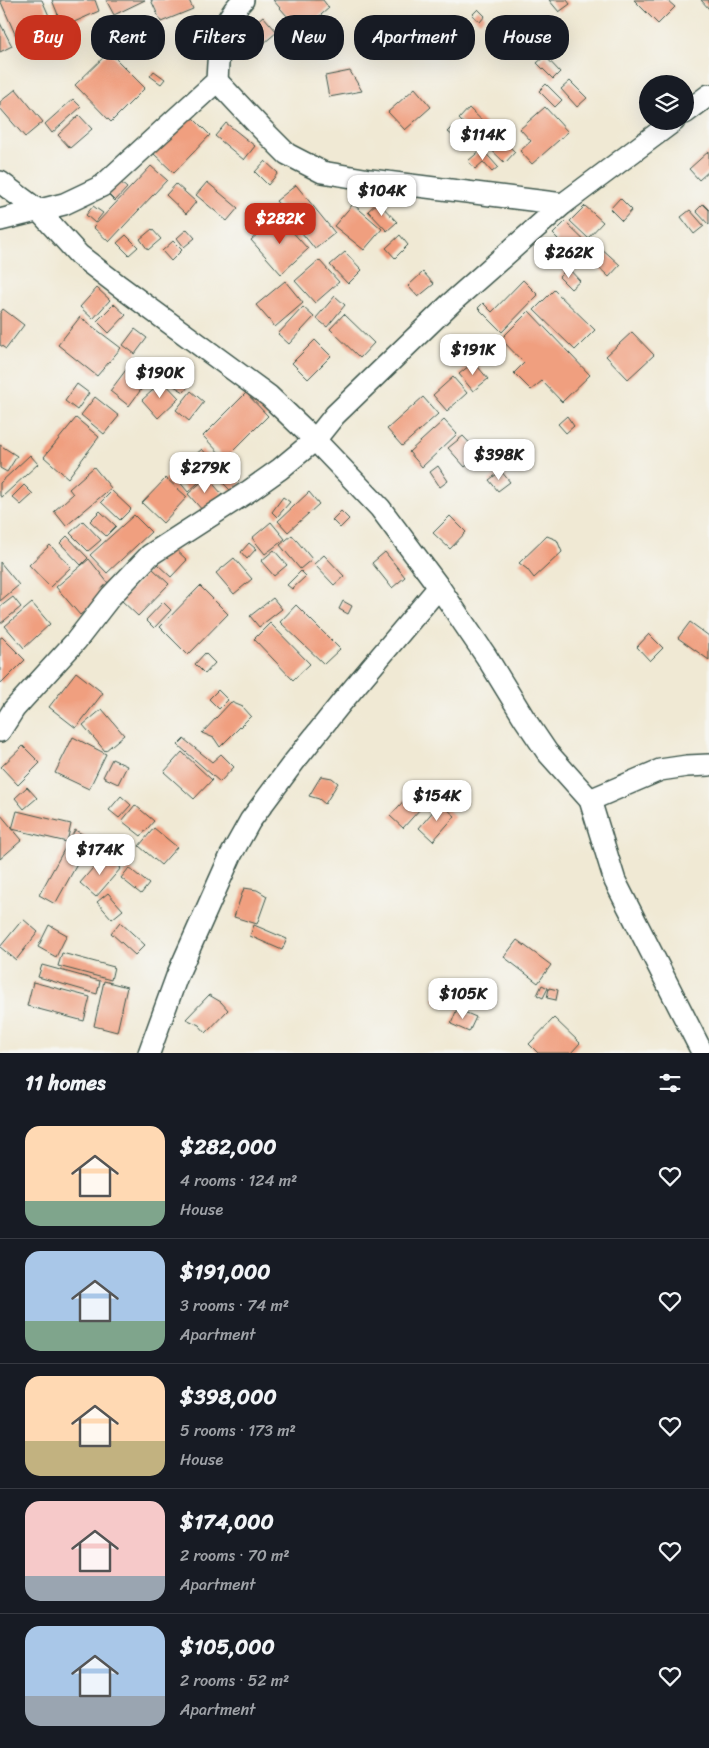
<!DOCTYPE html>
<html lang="en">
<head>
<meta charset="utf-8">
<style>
  body { margin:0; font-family:Sriracha,sans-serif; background:#20242c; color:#f1f3f6; height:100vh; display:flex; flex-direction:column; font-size:19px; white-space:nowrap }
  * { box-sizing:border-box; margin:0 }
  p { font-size:16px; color:#9ea1a6 }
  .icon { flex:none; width:28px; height:28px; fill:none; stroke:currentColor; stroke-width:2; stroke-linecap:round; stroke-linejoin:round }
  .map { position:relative; height:1053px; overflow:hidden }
  .panel { display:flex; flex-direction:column; background:#171b24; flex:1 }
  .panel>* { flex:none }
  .guide { position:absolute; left:15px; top:15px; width:680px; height:45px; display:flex; gap:10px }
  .buttons { position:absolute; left:639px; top:75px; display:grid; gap:10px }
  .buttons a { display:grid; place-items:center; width:55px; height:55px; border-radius:50%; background:#171b24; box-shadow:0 5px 20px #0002; font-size:25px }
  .price { position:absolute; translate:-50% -42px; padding:0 11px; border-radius:10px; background:#fff; color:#222; font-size:16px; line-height:32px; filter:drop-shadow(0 1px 2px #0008) }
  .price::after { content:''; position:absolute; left:50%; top:30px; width:15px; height:11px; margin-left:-8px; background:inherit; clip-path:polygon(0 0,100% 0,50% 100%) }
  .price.current { background:#c8321e; color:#fff }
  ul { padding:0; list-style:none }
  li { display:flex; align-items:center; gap:15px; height:125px; padding:0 25px }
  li+li { border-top:1px solid #363941 }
  li span { display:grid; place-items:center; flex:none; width:140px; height:100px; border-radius:15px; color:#555 }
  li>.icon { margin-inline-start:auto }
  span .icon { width:60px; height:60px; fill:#fffc; stroke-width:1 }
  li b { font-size:21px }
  h2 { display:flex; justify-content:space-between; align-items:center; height:60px; padding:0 25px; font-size:21px }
  .pill { padding:0 18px; border-radius:20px; background:#171b24; box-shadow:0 5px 20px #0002; font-size:18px; line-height:45px }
  .pill.current { background:#c8321e; color:#fff }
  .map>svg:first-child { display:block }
</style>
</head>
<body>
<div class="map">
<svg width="709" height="1053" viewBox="0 0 709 1053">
  <rect width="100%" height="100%" fill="#f6f6f2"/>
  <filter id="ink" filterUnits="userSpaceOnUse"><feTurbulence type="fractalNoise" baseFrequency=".02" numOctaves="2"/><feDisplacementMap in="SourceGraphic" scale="10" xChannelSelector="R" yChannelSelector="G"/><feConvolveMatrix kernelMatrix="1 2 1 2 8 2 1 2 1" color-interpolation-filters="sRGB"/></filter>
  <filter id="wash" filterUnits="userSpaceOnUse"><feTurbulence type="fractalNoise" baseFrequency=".0096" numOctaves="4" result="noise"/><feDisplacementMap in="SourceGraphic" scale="20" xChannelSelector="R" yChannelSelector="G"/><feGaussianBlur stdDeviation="1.12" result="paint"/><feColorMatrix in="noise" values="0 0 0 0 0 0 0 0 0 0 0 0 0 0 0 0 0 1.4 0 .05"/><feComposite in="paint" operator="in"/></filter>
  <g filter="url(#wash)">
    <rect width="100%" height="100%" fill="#f0e9d4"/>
    <g id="blocks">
      <g fill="#f09f7f">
        <path d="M0 0H42L58 36 23 52Z"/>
        <path d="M52 0H95L99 11 63 27Z"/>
        <path d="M106 0H145L114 15Z"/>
        <path d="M151 0H189L193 9 161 22Z"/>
        <path d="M273 0H323L329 8 301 32Z"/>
        <path d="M549 0H567L570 4 559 12Z"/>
        <path d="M634 0H667L675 7 658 24Z"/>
        <path d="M701 0H709V9Z"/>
        <path d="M478 9 485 16 480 22 472 15Z"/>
        <path d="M263 16 277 32 250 55 236 39Z"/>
        <path d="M539 22 546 30 536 38 530 30Z"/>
        <path d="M0 23 12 46 0 52Z"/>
        <path d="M109 52 145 88 111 122 75 85Z"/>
        <path d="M545 56 560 72 553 79 537 63Z"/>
        <path d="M154 71 165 79 161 84 150 76Z"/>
        <path d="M350 71 362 91 329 97 325 76Z"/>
        <path d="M570 81 587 98 577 107 561 89Z"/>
        <path d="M546 84 562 100 555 107 539 91Z"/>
        <path d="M415 88 431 107 405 130 388 112Z"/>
        <path d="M16 89 43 122 25 137 0 108V102Z"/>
        <path d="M73 99 81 107 52 133 45 124Z"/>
        <path d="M545 107 568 132 532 164 520 151 531 141 520 129Z"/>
        <path d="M469 108 515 152 505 163 459 119Z"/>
        <path d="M79 115 92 129 70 148 58 135Z"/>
        <path d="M190 115 210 135 174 173 153 153Z"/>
        <path d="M226 123 255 146 244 160 215 136Z"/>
        <path d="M455 125 463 133 457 139 448 132Z"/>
        <path d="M482 149 498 167 492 172 483 162 475 169 468 161Z"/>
        <path d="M709 151V171L699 180 689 169Z"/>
        <path d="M265 161 278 173 268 185 255 172Z"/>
        <path d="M151 166 167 180 109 242 93 227Z"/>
        <path d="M119 181 127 188 115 201 107 193Z"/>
        <path d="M207 182 238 208 227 221 196 195Z"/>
        <path d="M176 184 196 202 186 214 166 195Z"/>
        <path d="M296 185 335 233 315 249 276 201Z"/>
        <path d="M620 198 632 210 622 221 610 209Z"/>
        <path d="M378 202 397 222 387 231 368 211Z"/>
        <path d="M353 204 382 229 364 250 334 226Z"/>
        <path d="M703 204 709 210V225L696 211Z"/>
        <path d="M93 206 103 213 95 223 86 215Z"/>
        <path d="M585 206 603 222 588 238 570 221Z"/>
        <path d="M690 210 704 226 694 234 681 217Z"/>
        <path d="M278 216 308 249 281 274 251 240Z"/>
        <path d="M565 222 592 248 575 265 554 244 558 239 553 234Z"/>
        <path d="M152 229 161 239 148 250 140 239Z"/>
        <path d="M187 229 195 238 184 247 177 238Z"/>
        <path d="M126 235 138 247 129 255 117 243Z"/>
        <path d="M400 235 408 245 395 258 386 248Z"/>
        <path d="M173 241 182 250 171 261 162 251Z"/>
        <path d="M599 246 620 265 609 277 589 258Z"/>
        <path d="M345 252 362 270 348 284 330 265Z"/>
        <path d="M319 260 339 282 315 303 295 281Z"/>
        <path d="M568 268 580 281 571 289 559 277Z"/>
        <path d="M423 272 434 284 418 297 408 286Z"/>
        <path d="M523 280 538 295 502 332 478 308 483 303 492 312Z"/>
        <path d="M285 281 303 303 275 327 256 305Z"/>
        <path d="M97 288 110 300 93 319 80 307Z"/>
        <path d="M554 290 595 330 575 350 534 310Z"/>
        <path d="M335 296 345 305 327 327 316 318Z"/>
        <path d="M114 304 126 315 109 333 97 321Z"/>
        <path d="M303 307 314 317 289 344 278 334Z"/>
        <path d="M3 309 24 325 6 349 0 345V313Z"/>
        <path d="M529 311 590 375 562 402 542 381 531 390 514 373 524 363 501 339Z"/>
        <path d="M344 314 374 343 360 358 330 329Z"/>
        <path d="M80 317 121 348 97 376 58 345Z"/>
        <path d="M135 329 147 338 135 354 123 345Z"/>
        <path d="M632 332 654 355 628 379 606 356Z"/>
        <path d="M315 340 331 356 308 379 292 363Z"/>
        <path d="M135 358 154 372 129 406 110 391Z"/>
        <path d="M474 362 488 379 473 391 459 374Z"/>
        <path d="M181 377 190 384 184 392 174 386Z"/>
        <path d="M453 377 467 393 447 411 433 395Z"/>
        <path d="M163 381 179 398 158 418 142 400Z"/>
        <path d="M77 384 89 393 77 410 65 401Z"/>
        <path d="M191 391 204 402 189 421 176 410Z"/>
        <path d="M246 393 268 416 225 459 203 436Z"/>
        <path d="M95 397 119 416 104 434 81 415Z"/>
        <path d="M423 397 438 414 402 446 387 429Z"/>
        <path d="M567 416 574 426 566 433 558 424Z"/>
        <path d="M76 418 99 437 68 478 44 457Z"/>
        <path d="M444 420 457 434 422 467 409 452Z"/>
        <path d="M463 436 480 454 465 467 448 448Z"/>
        <path d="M0 445 17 456 7 472 0 468Z"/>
        <path d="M202 449 217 466 188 492 173 474Z"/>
        <path d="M30 455 38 464 2 497 0 496V483Z"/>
        <path d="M223 465 241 483 232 492 214 474Z"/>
        <path d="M438 466 448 481 440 487 430 472Z"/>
        <path d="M94 467 111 488 66 526 54 511 73 494 69 489Z"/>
        <path d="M501 471 510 482 498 491 489 480Z"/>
        <path d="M207 477 222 494 203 511 188 494Z"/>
        <path d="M166 478 187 497 163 523 142 503Z"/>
        <path d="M24 485 33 494 21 505 12 497Z"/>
        <path d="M112 491 131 509 120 520 101 502Z"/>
        <path d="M309 492 319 504 288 532 278 521Z"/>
        <path d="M283 497 290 502 277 517 272 512Z"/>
        <path d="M100 511 116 526 106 536 90 521Z"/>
        <path d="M341 511 349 519 340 528 332 520Z"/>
        <path d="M134 515 151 532 107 573 90 555Z"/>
        <path d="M450 516 466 532 450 549 433 533Z"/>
        <path d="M83 521 101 540 88 551 70 533Z"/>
        <path d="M271 522 285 539 265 554 252 538Z"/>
        <path d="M292 535 312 559 300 569 280 545Z"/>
        <path d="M67 536 88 558 81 565 60 543Z"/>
        <path d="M547 536 557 540 562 552 534 578 527 569 519 563Z"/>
        <path d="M249 543 256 549 247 559 241 552Z"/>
        <path d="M50 545 71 567 50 587 29 565Z"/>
        <path d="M173 547 187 560 171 577 157 564Z"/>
        <path d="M274 550 287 565 274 576 261 561Z"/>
        <path d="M385 552 405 577 392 588 372 563Z"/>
        <path d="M324 555 344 576 334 585 314 564Z"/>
        <path d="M234 558 252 579 234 594 216 573Z"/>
        <path d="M89 559 112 588 80 615 56 587Z"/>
        <path d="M0 562 19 585 0 601Z"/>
        <path d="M152 568 169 584 138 616 121 600Z"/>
        <path d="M301 571 306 576 292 589 287 585Z"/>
        <path d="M200 586 228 614 188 655 160 627Z"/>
        <path d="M13 597 21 607 0 624V607Z"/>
        <path d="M273 598 282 609 259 627 250 616Z"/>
        <path d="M343 601 352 606 348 614 339 609Z"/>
        <path d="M163 602 171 610 154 628 146 620Z"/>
        <path d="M32 603 50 624 24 648 5 626Z"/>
        <path d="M296 605 340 649 324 664 280 622Z"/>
        <path d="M690 622 709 636V660L678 638Z"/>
        <path d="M270 623 310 664 293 680 254 639Z"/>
        <path d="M649 634 663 648 650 661 637 647Z"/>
        <path d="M2 637 25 660 2 683 0 681V638Z"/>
        <path d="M205 653 215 663 205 674 195 664Z"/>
        <path d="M76 672 103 693 76 728 49 707Z"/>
        <path d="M218 690 228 700 219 709 209 699Z"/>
        <path d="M231 702 243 707 251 716 220 747 214 738 202 733Z"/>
        <path d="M102 709 124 735 105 751 83 725Z"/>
        <path d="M73 737 106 754 89 789 55 773Z"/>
        <path d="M184 739 212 762 221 754 234 767 220 782 178 745Z"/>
        <path d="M23 746 40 763 18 785 1 767Z"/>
        <path d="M182 752 212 780 194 799 164 772Z"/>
        <path d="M112 759 127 766 118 784 103 777Z"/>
        <path d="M321 776 332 778 338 783 325 804 319 799 309 796Z"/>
        <path d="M27 787 37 798 24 809 15 798Z"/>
        <path d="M121 796 131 805 119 818 109 810Z"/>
        <path d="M408 796 421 808 403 828 390 816Z"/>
        <path d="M440 803 455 816 433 841 419 828Z"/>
        <path d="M135 805 154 821 141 836 122 821Z"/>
        <path d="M17 811 71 824 67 842 12 829Z"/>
        <path d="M0 814 22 840 0 859Z"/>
        <path d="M154 828 177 847 161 865 139 846Z"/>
        <path d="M75 830 91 839 55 904 39 895Z"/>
        <path d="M105 854 121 868 96 897 80 883Z"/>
        <path d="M129 868 149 884 141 894 121 878Z"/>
        <path d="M244 888 257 890 267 896 257 924 234 917Z"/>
        <path d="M108 893 123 910 112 919 97 902Z"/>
        <path d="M23 919 38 932 16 960 0 947Z"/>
        <path d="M120 922 145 945 135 955 111 933Z"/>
        <path d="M49 925 67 935 56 957 38 947Z"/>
        <path d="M254 925 287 939 282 950 250 936Z"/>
        <path d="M517 940 551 965 538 983 504 957Z"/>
        <path d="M62 953 114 967 111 980 58 966Z"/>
        <path d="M42 965 100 981 97 994 38 977Z"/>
        <path d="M104 981 127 987 117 1032 94 1026Z"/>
        <path d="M33 982 90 997 84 1021 27 1006Z"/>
        <path d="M542 985 548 988 543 998 537 995Z"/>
        <path d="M549 988 558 990 556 1000 547 998Z"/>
        <path d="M441 992 448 998 440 1006 433 999Z"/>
        <path d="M209 995 221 1002 228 1010 206 1033 199 1025 186 1019Z"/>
        <path d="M457 1009 476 1017 469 1032 451 1024Z"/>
        <path d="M554 1018 580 1043 571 1053H538L529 1044Z"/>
      </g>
    </g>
  </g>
  <g filter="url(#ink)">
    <use href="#blocks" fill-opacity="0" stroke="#3e574c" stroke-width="1"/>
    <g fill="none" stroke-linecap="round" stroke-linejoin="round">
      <defs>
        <g id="minor">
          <path d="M217 81 262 129 287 154 322 172 370 180 563 204"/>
          <path d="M685 113 709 95"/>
          <path d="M0 182 39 211 79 255 118 285 269 396 315 440 380 508 439 587 486 656 524 718 547 752 590 800 615 881 700 1048"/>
          <path d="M0 220 64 204 102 186 217 81C219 47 218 25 243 0"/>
          <path d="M0 731 14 709 76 641 111 596 150 555 249 491 280 469 315 440 335 415 451 303 563 204 674 121"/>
          <path d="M590 800 660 770 687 766 709 765"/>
          <path d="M149 1053 177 976 231 855 250 821 294 762 342 702 439 587"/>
        </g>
      </defs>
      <use href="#minor" stroke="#3e574c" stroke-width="24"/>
      <use href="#minor" stroke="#fff" stroke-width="21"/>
    </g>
  </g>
</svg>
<div class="buttons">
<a><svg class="icon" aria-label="layers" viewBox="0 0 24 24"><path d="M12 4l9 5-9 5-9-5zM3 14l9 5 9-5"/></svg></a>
</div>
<b class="price" style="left:483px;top:161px">$114K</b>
<b class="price" style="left:382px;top:217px">$104K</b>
<b class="price current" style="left:280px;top:245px">$282K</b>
<b class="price" style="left:569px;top:279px">$262K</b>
<b class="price" style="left:473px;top:376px">$191K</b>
<b class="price" style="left:160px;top:399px">$190K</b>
<b class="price" style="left:499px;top:481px">$398K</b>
<b class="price" style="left:205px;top:494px">$279K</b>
<b class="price" style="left:437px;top:822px">$154K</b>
<b class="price" style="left:100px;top:876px">$174K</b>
<b class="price" style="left:463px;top:1020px">$105K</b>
<div class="guide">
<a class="pill current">Buy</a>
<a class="pill">Rent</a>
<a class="pill">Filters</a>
<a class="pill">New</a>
<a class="pill">Apartment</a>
<a class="pill">House</a>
</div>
</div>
<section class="panel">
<h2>11 homes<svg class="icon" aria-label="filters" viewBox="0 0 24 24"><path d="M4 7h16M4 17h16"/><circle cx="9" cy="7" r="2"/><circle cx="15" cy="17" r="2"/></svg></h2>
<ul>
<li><span style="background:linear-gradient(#ffd9b3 75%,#7fa58c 0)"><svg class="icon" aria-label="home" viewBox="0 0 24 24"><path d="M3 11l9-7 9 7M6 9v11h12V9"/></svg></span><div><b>$282,000</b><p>4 rooms · 124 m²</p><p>House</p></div><svg class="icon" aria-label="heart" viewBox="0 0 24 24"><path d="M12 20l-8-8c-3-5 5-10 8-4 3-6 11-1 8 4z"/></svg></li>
<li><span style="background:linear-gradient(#a9c7e8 70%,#7fa58c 0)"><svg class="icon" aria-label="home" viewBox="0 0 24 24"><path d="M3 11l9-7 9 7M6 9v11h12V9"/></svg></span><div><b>$191,000</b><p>3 rooms · 74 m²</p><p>Apartment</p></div><svg class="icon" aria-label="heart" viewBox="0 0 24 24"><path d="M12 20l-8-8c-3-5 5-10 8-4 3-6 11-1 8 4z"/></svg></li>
<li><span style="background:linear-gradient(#ffd9b3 65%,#c2b280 0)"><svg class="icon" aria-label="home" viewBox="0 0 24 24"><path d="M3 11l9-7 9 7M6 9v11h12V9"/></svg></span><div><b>$398,000</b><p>5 rooms · 173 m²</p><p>House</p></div><svg class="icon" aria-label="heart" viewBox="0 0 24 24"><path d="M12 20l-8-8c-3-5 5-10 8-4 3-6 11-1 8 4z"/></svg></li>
<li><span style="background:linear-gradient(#f6c9c9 75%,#9aa5b1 0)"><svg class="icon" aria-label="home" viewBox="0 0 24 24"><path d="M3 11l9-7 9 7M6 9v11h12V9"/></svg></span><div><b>$174,000</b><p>2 rooms · 70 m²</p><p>Apartment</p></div><svg class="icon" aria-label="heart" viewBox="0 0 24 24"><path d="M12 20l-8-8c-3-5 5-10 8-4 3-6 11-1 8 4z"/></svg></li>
<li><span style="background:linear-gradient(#a9c7e8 70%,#9aa5b1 0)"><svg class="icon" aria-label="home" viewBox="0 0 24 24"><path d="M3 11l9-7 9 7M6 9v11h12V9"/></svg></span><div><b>$105,000</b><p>2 rooms · 52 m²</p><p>Apartment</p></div><svg class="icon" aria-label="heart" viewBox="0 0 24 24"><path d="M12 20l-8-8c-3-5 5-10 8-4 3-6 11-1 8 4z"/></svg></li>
</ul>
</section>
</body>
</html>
